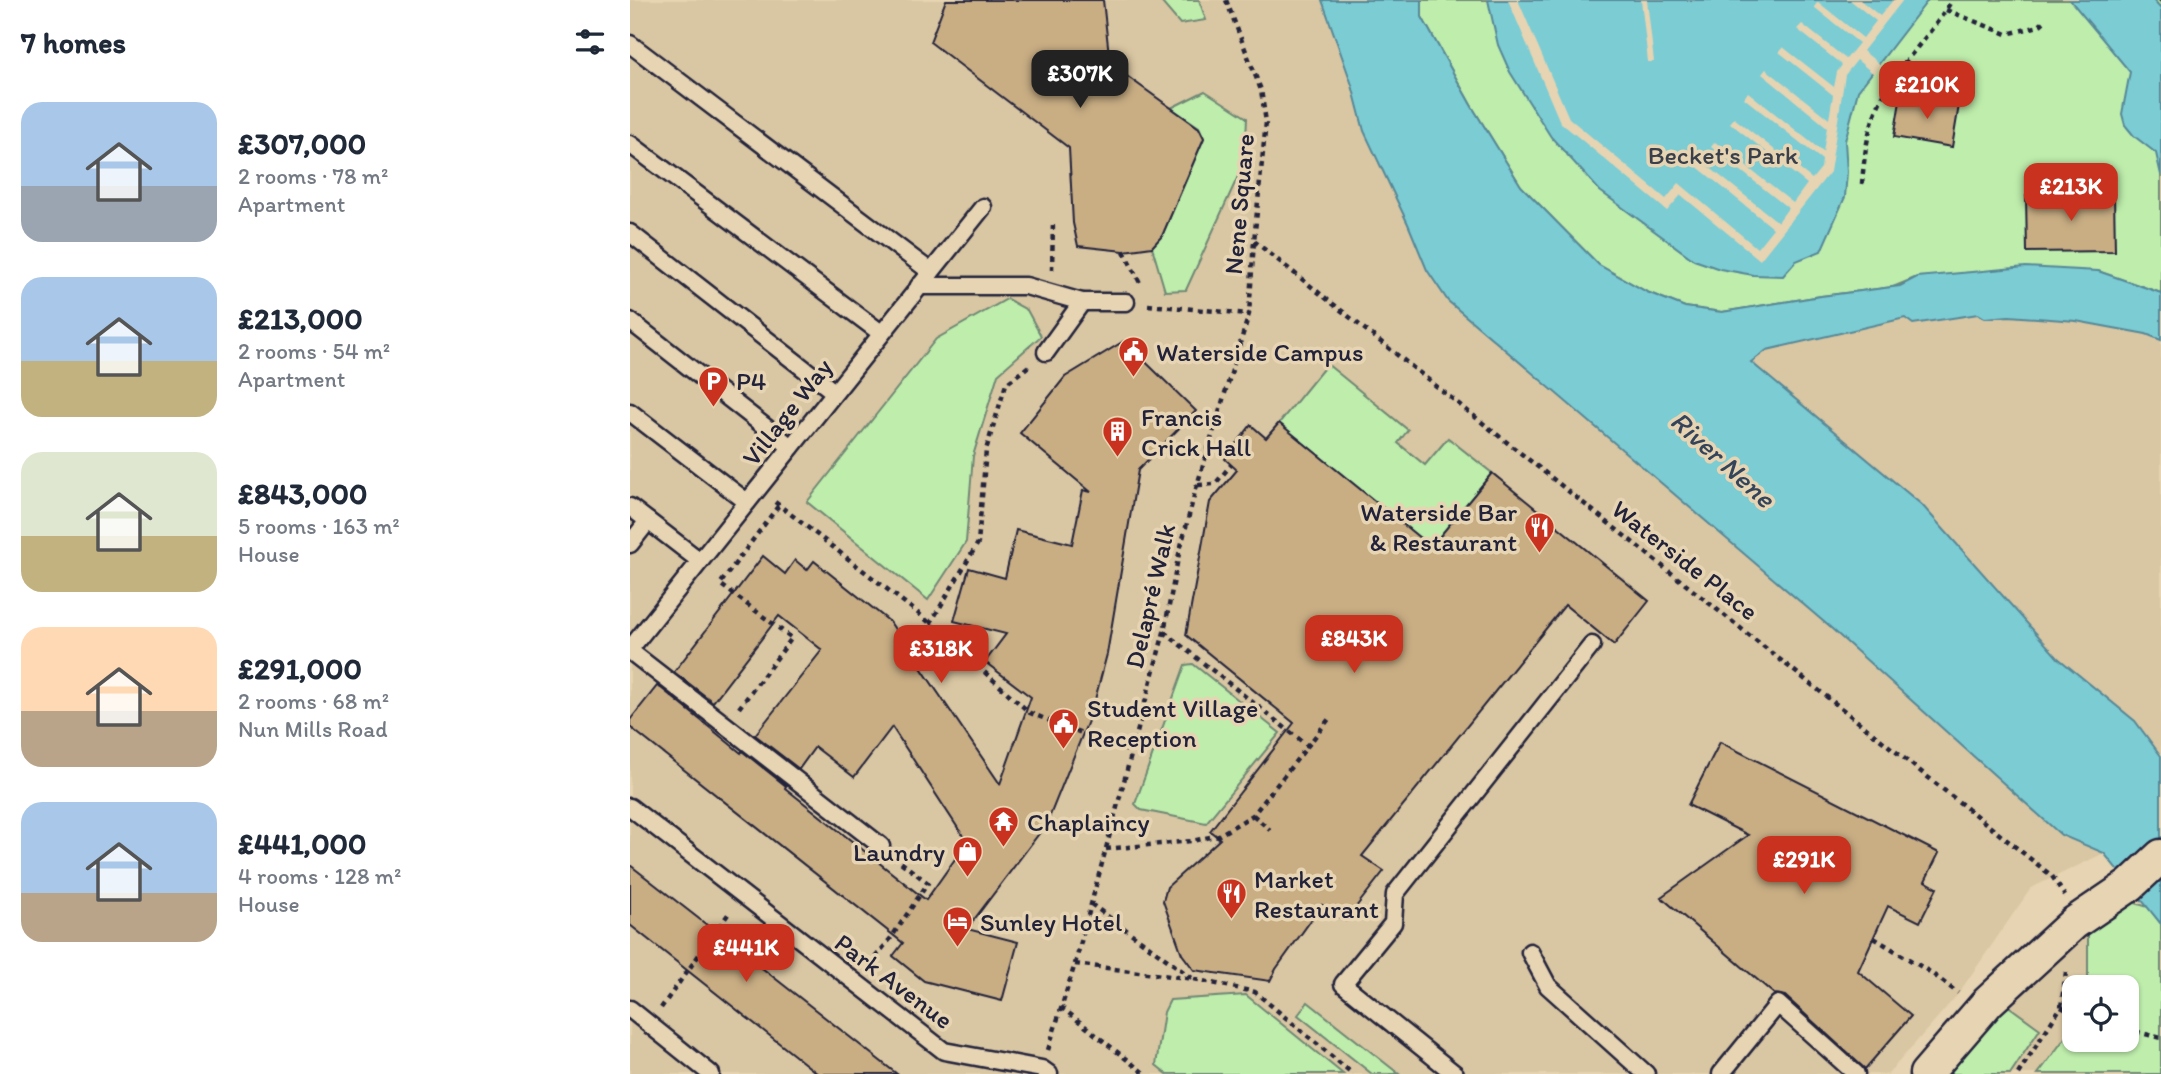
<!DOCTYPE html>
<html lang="en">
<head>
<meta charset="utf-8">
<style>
  body { margin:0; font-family:Itim,sans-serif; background:#f6f6f7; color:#1f2937; height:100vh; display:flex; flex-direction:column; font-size:26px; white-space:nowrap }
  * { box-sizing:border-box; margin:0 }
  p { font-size:23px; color:#747a83 }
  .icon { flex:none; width:38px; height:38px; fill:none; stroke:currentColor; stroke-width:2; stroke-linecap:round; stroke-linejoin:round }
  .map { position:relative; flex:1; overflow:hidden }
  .drawer { display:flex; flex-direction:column; background:#fff; width:630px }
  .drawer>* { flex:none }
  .controls { position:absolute; left:1432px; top:975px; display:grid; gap:14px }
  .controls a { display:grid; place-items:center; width:77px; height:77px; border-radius:14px; background:#fff; box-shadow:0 2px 5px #0004; font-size:35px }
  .price { position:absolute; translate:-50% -60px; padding:0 16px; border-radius:14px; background:#c8321e; color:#fff; font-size:23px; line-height:46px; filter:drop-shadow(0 2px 4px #0008) }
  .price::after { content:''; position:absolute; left:50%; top:42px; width:21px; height:16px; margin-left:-10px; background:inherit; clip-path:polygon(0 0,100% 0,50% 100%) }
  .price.current { background:#222; color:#fff }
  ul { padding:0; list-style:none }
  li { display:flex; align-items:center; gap:21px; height:175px; padding:0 21px }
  li span { display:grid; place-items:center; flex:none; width:196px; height:140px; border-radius:21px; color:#555 }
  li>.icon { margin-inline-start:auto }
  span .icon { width:84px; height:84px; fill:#fffc; stroke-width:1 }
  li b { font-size:30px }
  h2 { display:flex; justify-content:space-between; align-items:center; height:84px; padding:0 21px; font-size:30px }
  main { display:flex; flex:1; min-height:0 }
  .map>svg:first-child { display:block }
</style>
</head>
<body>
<main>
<section class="drawer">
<h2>7 homes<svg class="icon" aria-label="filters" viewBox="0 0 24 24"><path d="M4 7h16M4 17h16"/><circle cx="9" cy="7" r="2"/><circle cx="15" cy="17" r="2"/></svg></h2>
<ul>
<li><span style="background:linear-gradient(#a9c7e8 60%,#9aa5b1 0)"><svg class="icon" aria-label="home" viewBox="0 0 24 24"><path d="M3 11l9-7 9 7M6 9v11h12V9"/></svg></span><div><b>£307,000</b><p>2 rooms · 78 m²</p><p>Apartment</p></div></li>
<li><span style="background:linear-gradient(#a9c7e8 60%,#c2b280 0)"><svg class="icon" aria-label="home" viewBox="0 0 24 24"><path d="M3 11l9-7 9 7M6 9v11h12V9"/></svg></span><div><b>£213,000</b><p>2 rooms · 54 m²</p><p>Apartment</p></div></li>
<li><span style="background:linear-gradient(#dfe7d0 60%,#c2b280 0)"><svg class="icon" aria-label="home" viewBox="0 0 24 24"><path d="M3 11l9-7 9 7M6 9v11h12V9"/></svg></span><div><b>£843,000</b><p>5 rooms · 163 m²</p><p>House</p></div></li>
<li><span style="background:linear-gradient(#ffd9b3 60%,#b9a48a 0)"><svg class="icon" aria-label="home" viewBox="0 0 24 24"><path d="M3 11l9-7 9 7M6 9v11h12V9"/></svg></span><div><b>£291,000</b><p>2 rooms · 68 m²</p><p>Nun Mills Road</p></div></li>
<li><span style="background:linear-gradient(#a9c7e8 65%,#b9a48a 0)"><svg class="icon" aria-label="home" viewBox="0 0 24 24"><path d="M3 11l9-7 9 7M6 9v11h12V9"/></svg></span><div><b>£441,000</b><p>4 rooms · 128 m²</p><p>House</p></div></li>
</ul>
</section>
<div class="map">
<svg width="1531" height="1074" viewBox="0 0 1531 1074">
  <rect width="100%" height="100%" fill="#e6d4b2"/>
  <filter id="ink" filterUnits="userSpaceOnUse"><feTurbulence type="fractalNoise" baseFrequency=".0143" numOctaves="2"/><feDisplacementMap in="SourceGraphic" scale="14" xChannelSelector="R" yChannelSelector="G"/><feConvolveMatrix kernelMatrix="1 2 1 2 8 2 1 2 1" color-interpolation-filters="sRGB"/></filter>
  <g filter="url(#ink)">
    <g fill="#d9c6a2" fill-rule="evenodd">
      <path d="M0 0H692L722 85 734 131 778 224 797 270 920 387 1201 628 1431 835 1474 853 1401 888 1328 994 1258 1074H0Z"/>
      <path d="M1348 314 1355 318 1379 316 1446 321 1516 334 1531 340V756L1505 721 1428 658 1292 505 1121 362 1137 350 1275 318 1284 324Z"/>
      <path d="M1499 901 1518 907 1531 924V1074H1313L1419 959ZM1444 987H1496V1040H1444Z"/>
    </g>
    <g fill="#beedac" stroke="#708874" stroke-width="2">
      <path d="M532 0H569L576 20 550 24 532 3Z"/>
      <path d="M792 0H1531V293L1468 271 1287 277 1263 287 1191 296 1092 312 1055 307 1017 292 969 265 891 186 841 105 792 17Z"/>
      <path d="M575 91 617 118 615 161 556 290 535 291 522 247 532 236 574 138 569 127 541 108Z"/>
      <path d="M377 299 397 310 411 336 368 374 343 456 336 542 298 600 177 502 306 339Z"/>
      <path d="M697 364 778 430 768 443 795 465 818 438 862 473 787 564 779 529 649 423Z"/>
      <path d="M563 664 650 733 576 823 511 810 505 804 555 665Z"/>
      <path d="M1499 901 1518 907 1531 924V1074H1408L1444 1026V1040H1496V987H1458V933Z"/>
      <path d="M616 995 713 1074H537L526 1065 534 1012 540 1000Z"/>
      <path d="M678 1002 769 1074H742L668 1015Z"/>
      <path d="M1377 1005 1410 1029 1380 1074H1313Z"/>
    </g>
    <g fill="#7bccd4" stroke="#578897" stroke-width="2">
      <path d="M692 0H792V17L841 105 891 186 969 265 1017 292 1055 307 1092 312 1191 296 1270 286 1287 277 1396 267 1468 271 1531 293V340L1516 334 1446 321 1379 316 1355 318 1348 314 1283 324 1275 318 1137 350 1121 362 1292 505 1428 658 1505 721 1531 756V924L1474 853 1431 835 1201 628 818 301 797 270 778 224 734 131 722 85Z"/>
      <path d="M858 0H1298L1228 91 1215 141 1217 172 1215 197 1191 251 1166 261 1153 276 1123 275 1090 269 1064 260 970 191 921 137 880 72 868 45Z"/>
      <path d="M1440 0H1523L1531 9V175L1526 153 1504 136 1495 125 1492 114 1500 72Z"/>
    </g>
    <g fill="#e6d4b2">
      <path d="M878 0H888L939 118 1036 199 1049 183 1127 248 1143 228 1065 165 1069 159 1148 222 1158 208 1081 147 1085 142 1163 203 1177 184 1100 123 1104 118 1182 179 1191 168 1192 160 1114 98 1118 92 1193 152 1197 127 1132 74 1136 69 1199 119 1203 95 1149 52 1153 47 1204 87 1207 72 1212 65 1167 29 1172 24 1216 59 1229 43 1184 7 1188 2 1233 38 1246 21 1220 0H1230L1250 16 1263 0H1273L1233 51 1251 65 1244 74 1227 60 1215 75 1200 172 1130 260 1051 195 1037 211 930 122Z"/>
      <path d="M1011 0H1017L1024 62H1018Z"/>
    </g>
    <g fill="#c9ae84" stroke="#22223b" stroke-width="2">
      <path d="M316 0H473L480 64 569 128 574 138 532 236 522 247 494 251 448 246 443 223 439 148 300 42Z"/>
      <path d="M1271 95 1329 105 1322 147 1264 137Z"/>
      <path d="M1484 194 1485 251 1397 252 1396 196Z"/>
      <path d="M494 341 566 411 508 470 477 654 462 711 417 823 337 929 388 942 372 1001 294 981 263 956 273 943 0 727V720L27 686 31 688 111 753 112 751 156 786 155 788 296 900 337 842 262 727 224 777 185 747 169 769 125 735 192 650 149 616 83 702 44 672 133 556 155 574 165 560 177 570 184 561 260 622 370 784 401 697 355 662 376 634 324 621 339 568 375 578 386 530 442 544 453 490 461 492 390 433 435 377Z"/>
      <path d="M649 423 801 547 862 473 1019 601 984 645 935 605 732 856 754 871 715 921 692 905 646 969 640 981 564 970 552 954 533 901 537 887 590 839 580 831 664 723 556 635 580 502 607 470 595 459 621 425 636 438Z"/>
      <path d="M1090 742 1309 853 1295 881 1307 888 1290 922 1258 906 1228 971 1281 1016 1235 1069 1155 996 1144 994 1031 897 1118 835 1058 805Z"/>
      <path d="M0 865 100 943 267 1074H188L0 925Z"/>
    </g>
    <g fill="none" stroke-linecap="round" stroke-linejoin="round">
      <defs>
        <g id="lane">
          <path d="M0 44 301 272"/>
          <path d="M0 144 251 333"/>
          <path d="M0 233 204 392"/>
          <path d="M289 286H396L452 302H496"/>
          <path d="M0 321 161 447"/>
          <path d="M416 352 452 302"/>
          <path d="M0 412 117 502"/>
          <path d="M0 507 70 561"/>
          <path d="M0 544 18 521"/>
          <path d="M0 649 353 207"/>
          <path d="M0 651 251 846"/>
          <path d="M0 807 314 1051 412 1069 419 1074"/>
          <path d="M900 952 918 986 1016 1074"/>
          <path d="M0 1009 81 1074"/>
          <path d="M825 1074 713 984 763 923 765 894 962 645"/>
          <path d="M1091 1074 1148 1004 1226 1074"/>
        </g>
        <path id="street" d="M1296 1074 1358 1002 1444 923 1500 885 1531 856"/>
      </defs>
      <use href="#lane" stroke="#22223b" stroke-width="21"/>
      <use href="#street" stroke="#22223b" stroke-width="37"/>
      <g stroke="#22223b" stroke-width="4.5" stroke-dasharray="5 5" stroke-linecap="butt">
        <path d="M1530 0 1531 1"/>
        <path d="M1316 10 1377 34 1409 26 1417 19"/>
        <path d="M1232 184C1234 158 1237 133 1247 109 1263 68 1300 38 1322 0"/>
        <path d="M624 241 1422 876 1435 896"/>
        <path d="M494 251 511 285"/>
        <path d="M422 270 423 222"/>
        <path d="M518 305 619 314"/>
        <path d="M568 485 585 484 601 465"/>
        <path d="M145 502 293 617 400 713 501 752"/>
        <path d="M300 624 348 543 356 450 376 384 400 365"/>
        <path d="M534 632 678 746"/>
        <path d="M109 708 162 638 90 584 149 505"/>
        <path d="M623 815 640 830"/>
        <path d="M476 849 562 841 589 835 623 815 699 719"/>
        <path d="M461 904 562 978"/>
        <path d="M1244 938 1300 972 1328 993"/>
        <path d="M445 964 564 979 625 992 723 1074"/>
        <path d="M239 965 261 938 298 883 268 860"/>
        <path d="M431 1007 515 1074"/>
        <path d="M1431 1007 1444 1014"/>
        <path d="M31 1008 99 913"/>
        <path d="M1496 1029 1531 1038"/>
        <path d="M418 1050 445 964 534 632 548 558 565 492 619 314 624 241 636 122 631 90 596 0"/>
        <path d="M1388 1074 1431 1007 1436 972"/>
      </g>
      <use href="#lane" stroke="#e6d4b2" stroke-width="16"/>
      <use href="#street" stroke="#e6d4b2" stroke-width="32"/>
    </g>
  </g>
  <defs>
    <symbol id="civic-pin" viewBox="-11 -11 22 30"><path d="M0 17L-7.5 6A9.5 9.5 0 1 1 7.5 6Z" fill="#c8321e" stroke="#e6d4b2"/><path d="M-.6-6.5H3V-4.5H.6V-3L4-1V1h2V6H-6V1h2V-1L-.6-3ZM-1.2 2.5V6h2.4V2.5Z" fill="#fff"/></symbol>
    <symbol id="parking-pin" viewBox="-11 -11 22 30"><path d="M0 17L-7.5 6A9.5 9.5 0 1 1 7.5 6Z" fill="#c8321e" stroke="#e6d4b2"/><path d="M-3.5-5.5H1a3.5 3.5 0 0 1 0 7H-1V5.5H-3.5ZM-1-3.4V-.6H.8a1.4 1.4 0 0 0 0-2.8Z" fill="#fff"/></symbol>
    <symbol id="building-pin" viewBox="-11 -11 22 30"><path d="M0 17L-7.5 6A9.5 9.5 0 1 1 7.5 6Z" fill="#c8321e" stroke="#e6d4b2"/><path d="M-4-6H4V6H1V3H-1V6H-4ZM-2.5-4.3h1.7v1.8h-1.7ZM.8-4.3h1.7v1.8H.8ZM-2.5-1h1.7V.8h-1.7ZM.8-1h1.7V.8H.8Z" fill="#fff"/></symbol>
    <symbol id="restaurant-pin" viewBox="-11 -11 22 30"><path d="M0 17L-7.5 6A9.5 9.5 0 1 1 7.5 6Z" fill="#c8321e" stroke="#e6d4b2"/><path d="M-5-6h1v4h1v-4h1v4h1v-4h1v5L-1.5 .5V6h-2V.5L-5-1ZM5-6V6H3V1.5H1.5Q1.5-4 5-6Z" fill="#fff"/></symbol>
    <symbol id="temple-pin" viewBox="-11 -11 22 30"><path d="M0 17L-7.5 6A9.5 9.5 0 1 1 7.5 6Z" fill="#c8321e" stroke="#e6d4b2"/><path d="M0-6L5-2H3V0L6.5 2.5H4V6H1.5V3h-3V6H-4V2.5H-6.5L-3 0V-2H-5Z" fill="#fff"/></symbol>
    <symbol id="shop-pin" viewBox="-11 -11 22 30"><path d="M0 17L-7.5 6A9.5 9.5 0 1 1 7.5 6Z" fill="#c8321e" stroke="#e6d4b2"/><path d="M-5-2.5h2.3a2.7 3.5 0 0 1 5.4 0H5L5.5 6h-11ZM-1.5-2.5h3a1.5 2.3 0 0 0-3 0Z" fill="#fff"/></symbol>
    <symbol id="hotel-pin" viewBox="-11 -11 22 30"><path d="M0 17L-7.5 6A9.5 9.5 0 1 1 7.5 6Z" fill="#c8321e" stroke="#e6d4b2"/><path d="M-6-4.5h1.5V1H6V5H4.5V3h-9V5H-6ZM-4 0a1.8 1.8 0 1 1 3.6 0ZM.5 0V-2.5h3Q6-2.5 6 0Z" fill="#fff"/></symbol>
  </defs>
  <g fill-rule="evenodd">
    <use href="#civic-pin" x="486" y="334" width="35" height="47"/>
    <use href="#parking-pin" x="66" y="364" width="35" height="47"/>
    <use href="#building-pin" x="470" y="414" width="35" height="47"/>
    <use href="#restaurant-pin" x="892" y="510" width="35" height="47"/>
    <use href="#civic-pin" x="416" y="706" width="35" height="47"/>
    <use href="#temple-pin" x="356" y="804" width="35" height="47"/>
    <use href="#shop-pin" x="320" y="834" width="35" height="47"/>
    <use href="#restaurant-pin" x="584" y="876" width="35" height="47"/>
    <use href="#hotel-pin" x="310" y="904" width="35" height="47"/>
  </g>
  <g text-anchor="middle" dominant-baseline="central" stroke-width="7" stroke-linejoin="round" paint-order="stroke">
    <g font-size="26" fill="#39404c" stroke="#e6d4b2">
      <text x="1093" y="155">Becket's Park</text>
    </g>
    <g font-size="26" fill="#22223b" stroke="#e6d4b2">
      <text transform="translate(609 204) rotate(-85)">Nene Square</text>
      <text transform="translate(157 412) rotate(-52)">Village Way</text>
      <text transform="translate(1055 560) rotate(38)">Waterside Place</text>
      <text transform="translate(520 596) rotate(-77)">Delapré Walk</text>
      <text transform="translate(264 981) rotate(37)">Park Avenue</text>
    </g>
    <g font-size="26" fill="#22223b" stroke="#e6d4b2" text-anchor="start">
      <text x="526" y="352">Waterside Campus</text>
      <text x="106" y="381">P4</text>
      <text x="511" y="417">Francis<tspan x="511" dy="30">Crick Hall</tspan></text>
      <text x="887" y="512" text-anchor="end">Waterside Bar<tspan x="887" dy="30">&amp; Restaurant</tspan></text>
      <text x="457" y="708">Student Village<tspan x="457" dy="30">Reception</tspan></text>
      <text x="397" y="822">Chaplaincy</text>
      <text x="315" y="852" text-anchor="end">Laundry</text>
      <text x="624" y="879">Market<tspan x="624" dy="30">Restaurant</tspan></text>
      <text x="350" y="922">Sunley Hotel</text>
    </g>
    <g font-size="28" font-style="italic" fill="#34445a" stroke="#e6d4b2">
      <text transform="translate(1093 459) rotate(42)">River Nene</text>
    </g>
  </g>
</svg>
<div class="controls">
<a><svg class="icon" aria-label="locate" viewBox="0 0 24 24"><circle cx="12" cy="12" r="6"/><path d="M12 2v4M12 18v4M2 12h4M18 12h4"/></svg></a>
</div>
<b class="price current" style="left:450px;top:110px">£307K</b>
<b class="price" style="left:1297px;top:121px">£210K</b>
<b class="price" style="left:1441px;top:223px">£213K</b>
<b class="price" style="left:724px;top:675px">£843K</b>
<b class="price" style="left:311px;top:685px">£318K</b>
<b class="price" style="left:1174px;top:896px">£291K</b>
<b class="price" style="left:116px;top:984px">£441K</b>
</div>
</main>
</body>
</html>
